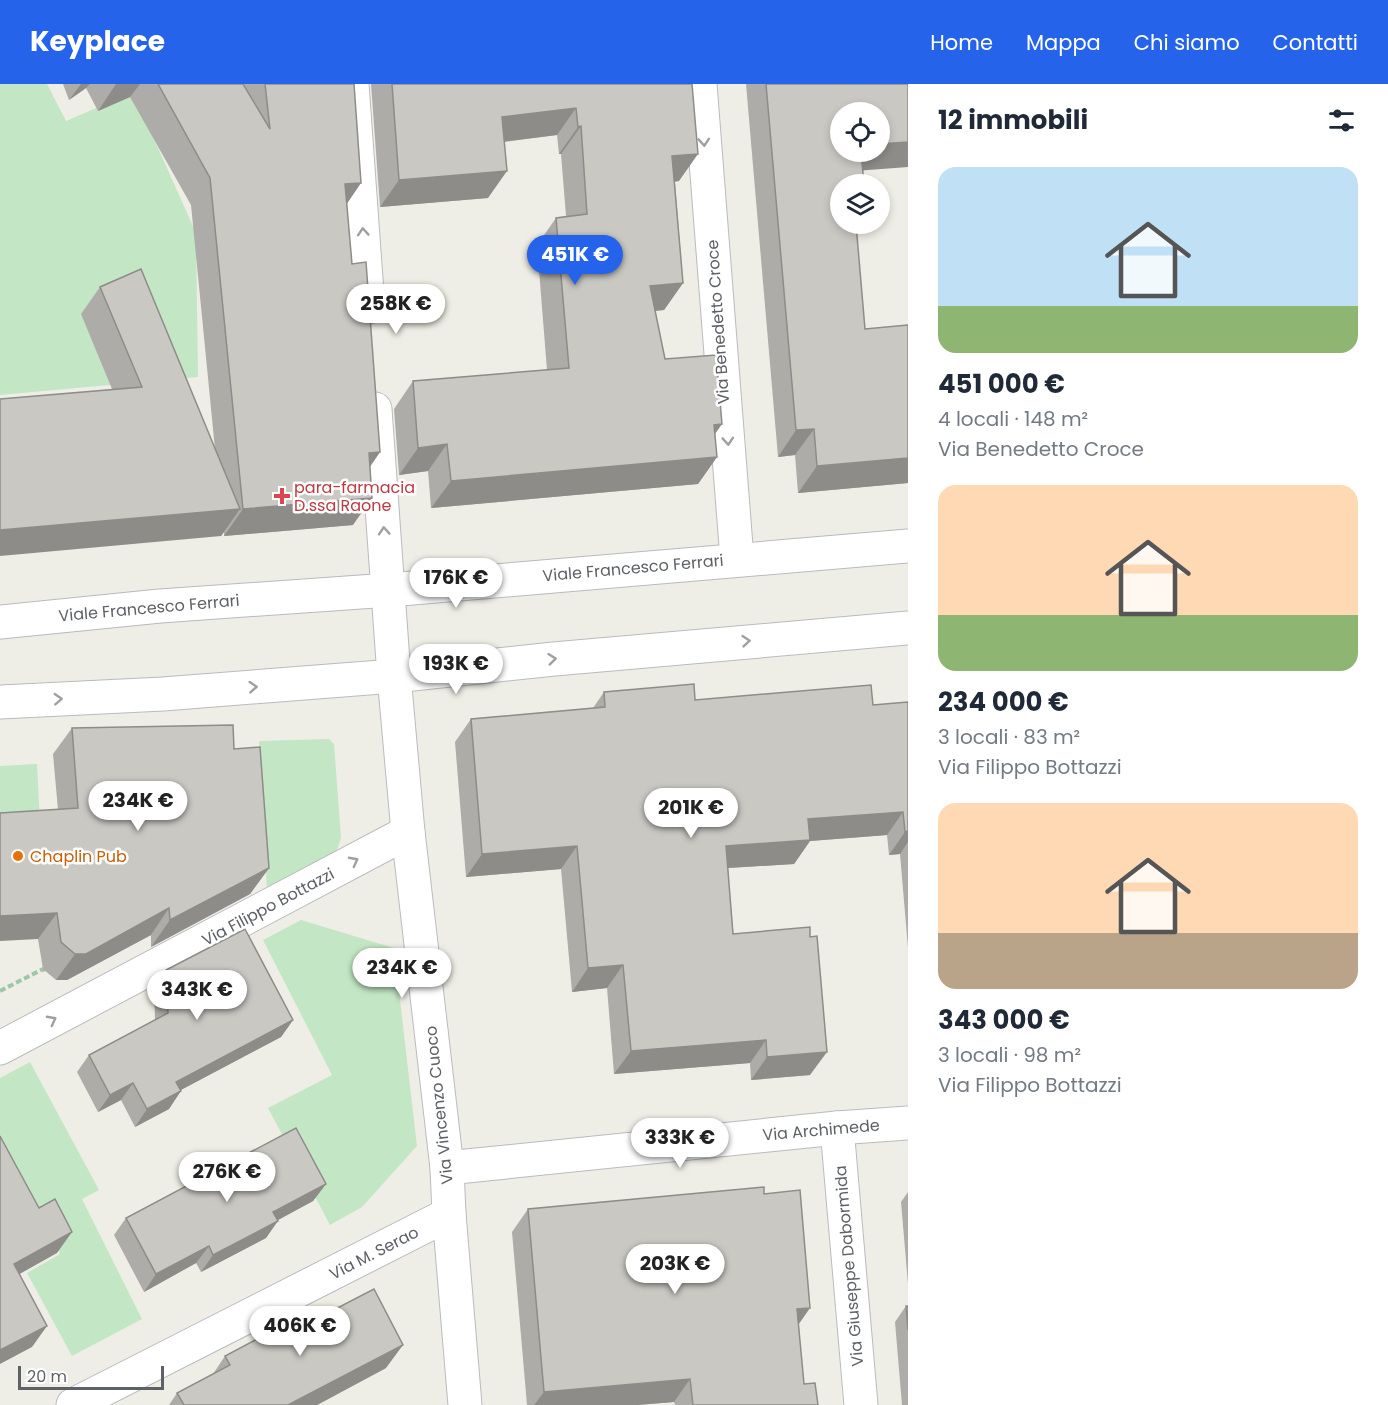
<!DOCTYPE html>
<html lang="it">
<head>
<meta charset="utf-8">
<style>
  body { margin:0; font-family:Poppins,sans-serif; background:#f2f2f3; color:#1f2937; height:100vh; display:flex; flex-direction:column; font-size:22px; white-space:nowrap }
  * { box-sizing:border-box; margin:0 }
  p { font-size:20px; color:#747a83 }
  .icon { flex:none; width:33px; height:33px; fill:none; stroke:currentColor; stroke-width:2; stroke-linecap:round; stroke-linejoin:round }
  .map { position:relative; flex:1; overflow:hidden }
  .sheet { display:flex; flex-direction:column; background:#fff; width:480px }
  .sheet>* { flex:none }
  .tools { position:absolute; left:830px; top:18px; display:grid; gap:12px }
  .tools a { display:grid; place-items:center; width:60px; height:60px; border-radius:50%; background:#fff; box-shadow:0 3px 9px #0003; font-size:30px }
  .scale { position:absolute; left:18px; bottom:15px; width:146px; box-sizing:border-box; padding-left:6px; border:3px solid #5d6166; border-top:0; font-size:16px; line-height:21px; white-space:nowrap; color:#5d6166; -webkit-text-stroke:4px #fff; paint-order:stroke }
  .price { position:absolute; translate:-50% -51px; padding:0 14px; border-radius:21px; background:#fff; color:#222; font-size:20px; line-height:39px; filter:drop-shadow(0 2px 3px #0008) }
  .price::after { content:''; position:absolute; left:50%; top:36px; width:18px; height:14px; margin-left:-9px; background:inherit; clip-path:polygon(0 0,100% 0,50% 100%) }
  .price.current { background:#2563eb; color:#fff }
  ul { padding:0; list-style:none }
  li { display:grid; align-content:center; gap:12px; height:318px; padding:0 30px }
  li span { display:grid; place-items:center; height:186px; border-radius:18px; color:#555 }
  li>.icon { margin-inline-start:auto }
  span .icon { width:108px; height:108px; fill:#fffc; stroke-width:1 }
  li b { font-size:26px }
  h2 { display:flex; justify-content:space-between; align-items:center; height:72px; padding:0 30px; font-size:26px }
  header { display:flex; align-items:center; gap:36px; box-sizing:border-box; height:84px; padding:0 30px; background:#2563eb; color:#fff }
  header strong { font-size:28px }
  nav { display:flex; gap:33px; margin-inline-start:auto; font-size:21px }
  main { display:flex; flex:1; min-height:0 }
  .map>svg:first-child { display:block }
</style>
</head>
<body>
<header>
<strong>Keyplace</strong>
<nav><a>Home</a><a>Mappa</a><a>Chi siamo</a><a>Contatti</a></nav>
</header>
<main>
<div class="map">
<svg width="908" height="1321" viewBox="0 0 908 1321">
  <rect width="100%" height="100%" fill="#efeee6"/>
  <g fill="#c3e7c4">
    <path d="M0 0H47L66 37 133 8 196 149 198 293 0 311Z"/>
    <path d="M329 655 334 660 341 754 335 772 267 806 259 657Z"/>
    <path d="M37 680 40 739 0 742V682Z"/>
    <path d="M301 836 394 864 417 1062 362 1123 330 1141 268 1024 332 991 263 856Z"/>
    <path d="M30 978 99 1106 82 1115 142 1235 72 1272 27 1189 60 1170 43 1133 0 1097V994Z"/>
  </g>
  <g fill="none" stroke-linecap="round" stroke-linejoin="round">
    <defs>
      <g id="street">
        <path d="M352 0 368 223"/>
        <path d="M700 0 737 475"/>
        <path d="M375 325 394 592 408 748 447 1084 449 1130 465 1321"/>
        <path d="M0 618 163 610 394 592 554 575 908 544"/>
        <path d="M0 964 408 748"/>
        <path d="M837 1044 861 1321"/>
        <path d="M447 1084 837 1044 908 1039"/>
        <path d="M73 1321 449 1130"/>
      </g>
      <path id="secondary" d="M0 538 160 522 389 506 908 462"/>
    </defs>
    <use href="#street" stroke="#b8bbbf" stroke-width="35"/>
    <use href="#secondary" stroke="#b7babf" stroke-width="35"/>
    <path stroke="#9cc7aa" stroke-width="4" stroke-dasharray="6 3" stroke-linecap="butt" d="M0 907 43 885 46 888"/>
    <use href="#street" stroke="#fff" stroke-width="33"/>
    <use href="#secondary" stroke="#fff" stroke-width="33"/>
  </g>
  <g fill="#aeaca8">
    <path d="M63 0H354L347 120 352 180 380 368 370 383 353 441 224 452V448L221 452 112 305 81 230 100 203 215 365 191 121 130 13 98 27 86 4 69 16Z"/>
    <path d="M371 0H692L679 97 675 98 683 199 664 226 655 227 665 275 722 340 714 350 717 373 698 400 431 424 428 387 399 391 394 325 413 297 547 286 537 161 556 134 566 132 561 70H559L557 51 505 58 488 114 380 123Z"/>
    <path d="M746 0H908L863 87 840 100 865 245 908 399 798 409 795 371 778 373Z"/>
    <path d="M604 608 695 616 873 621 908 618V864L900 770 889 771 887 751 810 757 794 780 728 784 733 850 810 991 751 996 750 979 614 990 607 904 572 908 561 785 466 793 455 658 471 635 593 624Z"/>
    <path d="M72 644 234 665 269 784 250 810 151 863V851L67 896H56L43 885 38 855 58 726 53 670Z"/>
    <path d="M166 886 293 936 281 953 180 1006 169 1025 135 1043 121 1016 98 1028 77 988 89 971 155 936 154 904Z"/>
    <path d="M326 1100 313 1117 277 1136 266 1154 201 1188 196 1179 144 1208 114 1151 126 1134Z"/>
    <path d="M908 1108V1200L901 1118Z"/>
    <path d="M764 1110 798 1241 804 1300 818 1321H675L674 1318 637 1321H527L512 1148 528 1125Z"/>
    <path d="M906 1222H908V1321H902L895 1238Z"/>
    <path d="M320 1233 386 1284 317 1321H169L177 1309 213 1290 225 1272Z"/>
  </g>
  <g fill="#8d8c88">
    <path d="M81 0H90L86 4 69 16Z"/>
    <path d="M116 0H140L130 13 98 27Z"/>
    <path d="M576 24 557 51 483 60 502 33Z"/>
    <path d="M581 42 561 70H559L578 43Z"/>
    <path d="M908 58V83L842 88 857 68H879V60Z"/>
    <path d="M698 70 679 97 653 99 672 72Z"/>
    <path d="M507 87 488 114 380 123 399 96Z"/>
    <path d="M361 99 342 127 345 100Z"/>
    <path d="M683 199 664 226 631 229 650 202Z"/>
    <path d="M722 340 703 367 714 341Z"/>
    <path d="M814 345 795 371 778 373 796 346Z"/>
    <path d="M447 360 428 387 399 391 418 364Z"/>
    <path d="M380 368 361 395 369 369Z"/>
    <path d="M717 373 698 400 431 424 451 397Z"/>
    <path d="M908 374V399L798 409 817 382Z"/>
    <path d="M372 414 353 441 224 452 243 425Z"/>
    <path d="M240 425 221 452 0 472V446Z"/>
    <path d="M903 728 887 751 810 757 794 780 710 785 726 762 808 735Z"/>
    <path d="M908 747V758L900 770 889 771 905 748Z"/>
    <path d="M577 762 561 785 466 793 482 770Z"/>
    <path d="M269 784 250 810 151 863 170 836Z"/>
    <path d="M169 824 151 851 67 896H56L75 870Z"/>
    <path d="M57 829 38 855 0 857V832Z"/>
    <path d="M623 881 607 904 572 908 588 884Z"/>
    <path d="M293 936 281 953 164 1015 176 998Z"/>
    <path d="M766 956 750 979 614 990 631 967Z"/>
    <path d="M827 968 810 991 751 996 767 973Z"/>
    <path d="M133 999 121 1016 98 1028 110 1011Z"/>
    <path d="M181 1007 169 1025 135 1043 147 1025Z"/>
    <path d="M326 1100 313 1117 260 1146 273 1128Z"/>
    <path d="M278 1137 266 1154 201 1188 213 1171Z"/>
    <path d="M72 1148 57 1169 0 1201 14 1180Z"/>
    <path d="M209 1162 196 1179 144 1208 156 1190Z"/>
    <path d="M810 1224 794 1247 797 1225Z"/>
    <path d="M47 1242 32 1263 0 1280V1266Z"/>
    <path d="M403 1261 386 1284 317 1321H288Z"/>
    <path d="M690 1295 674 1318 637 1321H534L544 1308Z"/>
  </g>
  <g fill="#cac8c3" stroke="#8d8c88" stroke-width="1.5">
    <path d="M158 0H243L270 45 265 0H354L361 99 345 100 352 180 366 178 380 368 369 369 372 414 243 425 210 94Z"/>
    <path d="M392 0H692L698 70 672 72 683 199 650 202 665 275 716 271 722 340 714 341 717 373 451 397 447 360 418 364 413 297 569 284 556 134 587 130 581 42 578 43 576 24 502 33 507 87 399 96Z"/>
    <path d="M766 0H908V58L879 60V28H840V68H861L864 100H840V140H856L865 245 908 241V374L817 382 814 345 796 346Z"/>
    <path d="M141 185 240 425 0 446V315L142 303 100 203Z"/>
    <path d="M694 600 695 616 871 601 873 621 908 618V747L905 748 903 728 808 735 810 756 726 762 733 850 810 843V853L817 852 827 968 767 973 766 956 631 967 623 881 588 884 577 762 482 770 471 635 605 623 604 608Z"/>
    <path d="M233 641 234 665 260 663 269 784 170 836 169 824 86 870H75L61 858 57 829 0 832V729L78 724 72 644Z"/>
    <path d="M245 845 293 936 176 998 181 1007 147 1025 133 999 110 1011 89 971 168 929 166 886Z"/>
    <path d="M296 1044 326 1100 273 1128 278 1137 213 1171 209 1162 156 1190 126 1134Z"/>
    <path d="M0 1052 39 1124 55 1115 72 1148 14 1180 47 1242 0 1266Z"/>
    <path d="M764 1103V1110L800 1106 810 1224 797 1225 804 1300 815 1299 818 1321H693L690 1295 544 1308 528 1125Z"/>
    <path d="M374 1205 403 1261 288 1321H184L177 1309 230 1281 225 1272 316 1224 320 1233Z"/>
    <path d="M906 1222H908V1246Z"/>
  </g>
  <defs><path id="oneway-chevron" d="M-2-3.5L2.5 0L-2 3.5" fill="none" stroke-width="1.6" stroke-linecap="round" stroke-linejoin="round" transform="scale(1.5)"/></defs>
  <g stroke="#9ea0a3">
    <use href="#oneway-chevron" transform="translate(704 58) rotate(86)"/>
    <use href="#oneway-chevron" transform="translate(363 148) rotate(-94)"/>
    <use href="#oneway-chevron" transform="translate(728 357) rotate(86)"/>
    <use href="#oneway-chevron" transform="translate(384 447) rotate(-94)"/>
    <use href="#oneway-chevron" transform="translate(746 557) rotate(-5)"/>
    <use href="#oneway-chevron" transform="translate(552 575) rotate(-6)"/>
    <use href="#oneway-chevron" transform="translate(253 603) rotate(-4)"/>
    <use href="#oneway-chevron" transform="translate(58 615) rotate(-3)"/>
    <use href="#oneway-chevron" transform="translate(354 777) rotate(-28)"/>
    <use href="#oneway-chevron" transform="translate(52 936) rotate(-28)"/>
  </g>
  <path fill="#e0444e" stroke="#fff" stroke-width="2" d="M279 403h6v6h6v6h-6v6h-6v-6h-6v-6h6z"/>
  <circle fill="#e8710a" stroke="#fff" stroke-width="2" cx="18" cy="772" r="6"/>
  <g text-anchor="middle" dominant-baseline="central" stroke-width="5" stroke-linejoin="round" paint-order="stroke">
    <g font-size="16" fill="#5d6166" stroke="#fff">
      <text transform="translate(718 238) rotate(-94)">Via Benedetto Croce</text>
      <text transform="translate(633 484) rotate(-5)">Viale Francesco Ferrari</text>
      <text transform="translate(149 524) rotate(-5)">Viale Francesco Ferrari</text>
      <text transform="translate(268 823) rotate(-28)">Via Filippo Bottazzi</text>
      <text transform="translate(439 1021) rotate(-96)">Via Vincenzo Cuoco</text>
      <text transform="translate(821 1046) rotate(-5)">Via Archimede</text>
      <text transform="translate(374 1169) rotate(-27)">Via M. Serao</text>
      <text transform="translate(849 1182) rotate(-95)">Via Giuseppe Dabormida</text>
    </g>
    <g font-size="16" fill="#be3a42" stroke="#fff" text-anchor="start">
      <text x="294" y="403">para-farmacia<tspan x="294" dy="18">D.ssa Raone</tspan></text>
    </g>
    <g font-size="16" fill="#c56008" stroke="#fff" text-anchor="start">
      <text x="30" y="772">Chaplin Pub</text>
    </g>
  </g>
</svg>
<div class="tools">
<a><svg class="icon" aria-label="locate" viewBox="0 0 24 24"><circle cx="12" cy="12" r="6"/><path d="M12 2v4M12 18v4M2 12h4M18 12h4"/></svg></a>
<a><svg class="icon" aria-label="layers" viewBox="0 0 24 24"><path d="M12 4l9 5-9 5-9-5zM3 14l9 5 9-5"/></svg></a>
</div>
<div class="scale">20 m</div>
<b class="price current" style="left:575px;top:202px">451K €</b>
<b class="price" style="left:396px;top:251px">258K €</b>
<b class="price" style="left:456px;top:525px">176K €</b>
<b class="price" style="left:456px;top:611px">193K €</b>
<b class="price" style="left:138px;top:748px">234K €</b>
<b class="price" style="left:691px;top:755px">201K €</b>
<b class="price" style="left:402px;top:915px">234K €</b>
<b class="price" style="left:197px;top:937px">343K €</b>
<b class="price" style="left:680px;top:1085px">333K €</b>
<b class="price" style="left:227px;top:1119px">276K €</b>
<b class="price" style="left:675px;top:1211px">203K €</b>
<b class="price" style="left:300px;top:1273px">406K €</b>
</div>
<section class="sheet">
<h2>12 immobili<svg class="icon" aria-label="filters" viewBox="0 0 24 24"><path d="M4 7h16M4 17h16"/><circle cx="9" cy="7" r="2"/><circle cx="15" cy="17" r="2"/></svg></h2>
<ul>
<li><span style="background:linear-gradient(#bfe0f5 75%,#8fb573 0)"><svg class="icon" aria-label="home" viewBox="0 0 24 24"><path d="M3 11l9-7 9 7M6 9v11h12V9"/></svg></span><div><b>451 000 €</b><p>4 locali · 148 m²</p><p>Via Benedetto Croce</p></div></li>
<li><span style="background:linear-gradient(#ffd9b3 70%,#8fb573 0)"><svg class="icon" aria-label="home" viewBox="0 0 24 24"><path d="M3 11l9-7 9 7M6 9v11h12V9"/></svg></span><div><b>234 000 €</b><p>3 locali · 83 m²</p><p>Via Filippo Bottazzi</p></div></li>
<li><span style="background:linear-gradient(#ffd9b3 70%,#b9a48a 0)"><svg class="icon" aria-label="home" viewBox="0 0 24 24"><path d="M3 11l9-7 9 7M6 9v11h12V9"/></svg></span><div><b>343 000 €</b><p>3 locali · 98 m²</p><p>Via Filippo Bottazzi</p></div></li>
</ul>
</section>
</main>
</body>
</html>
